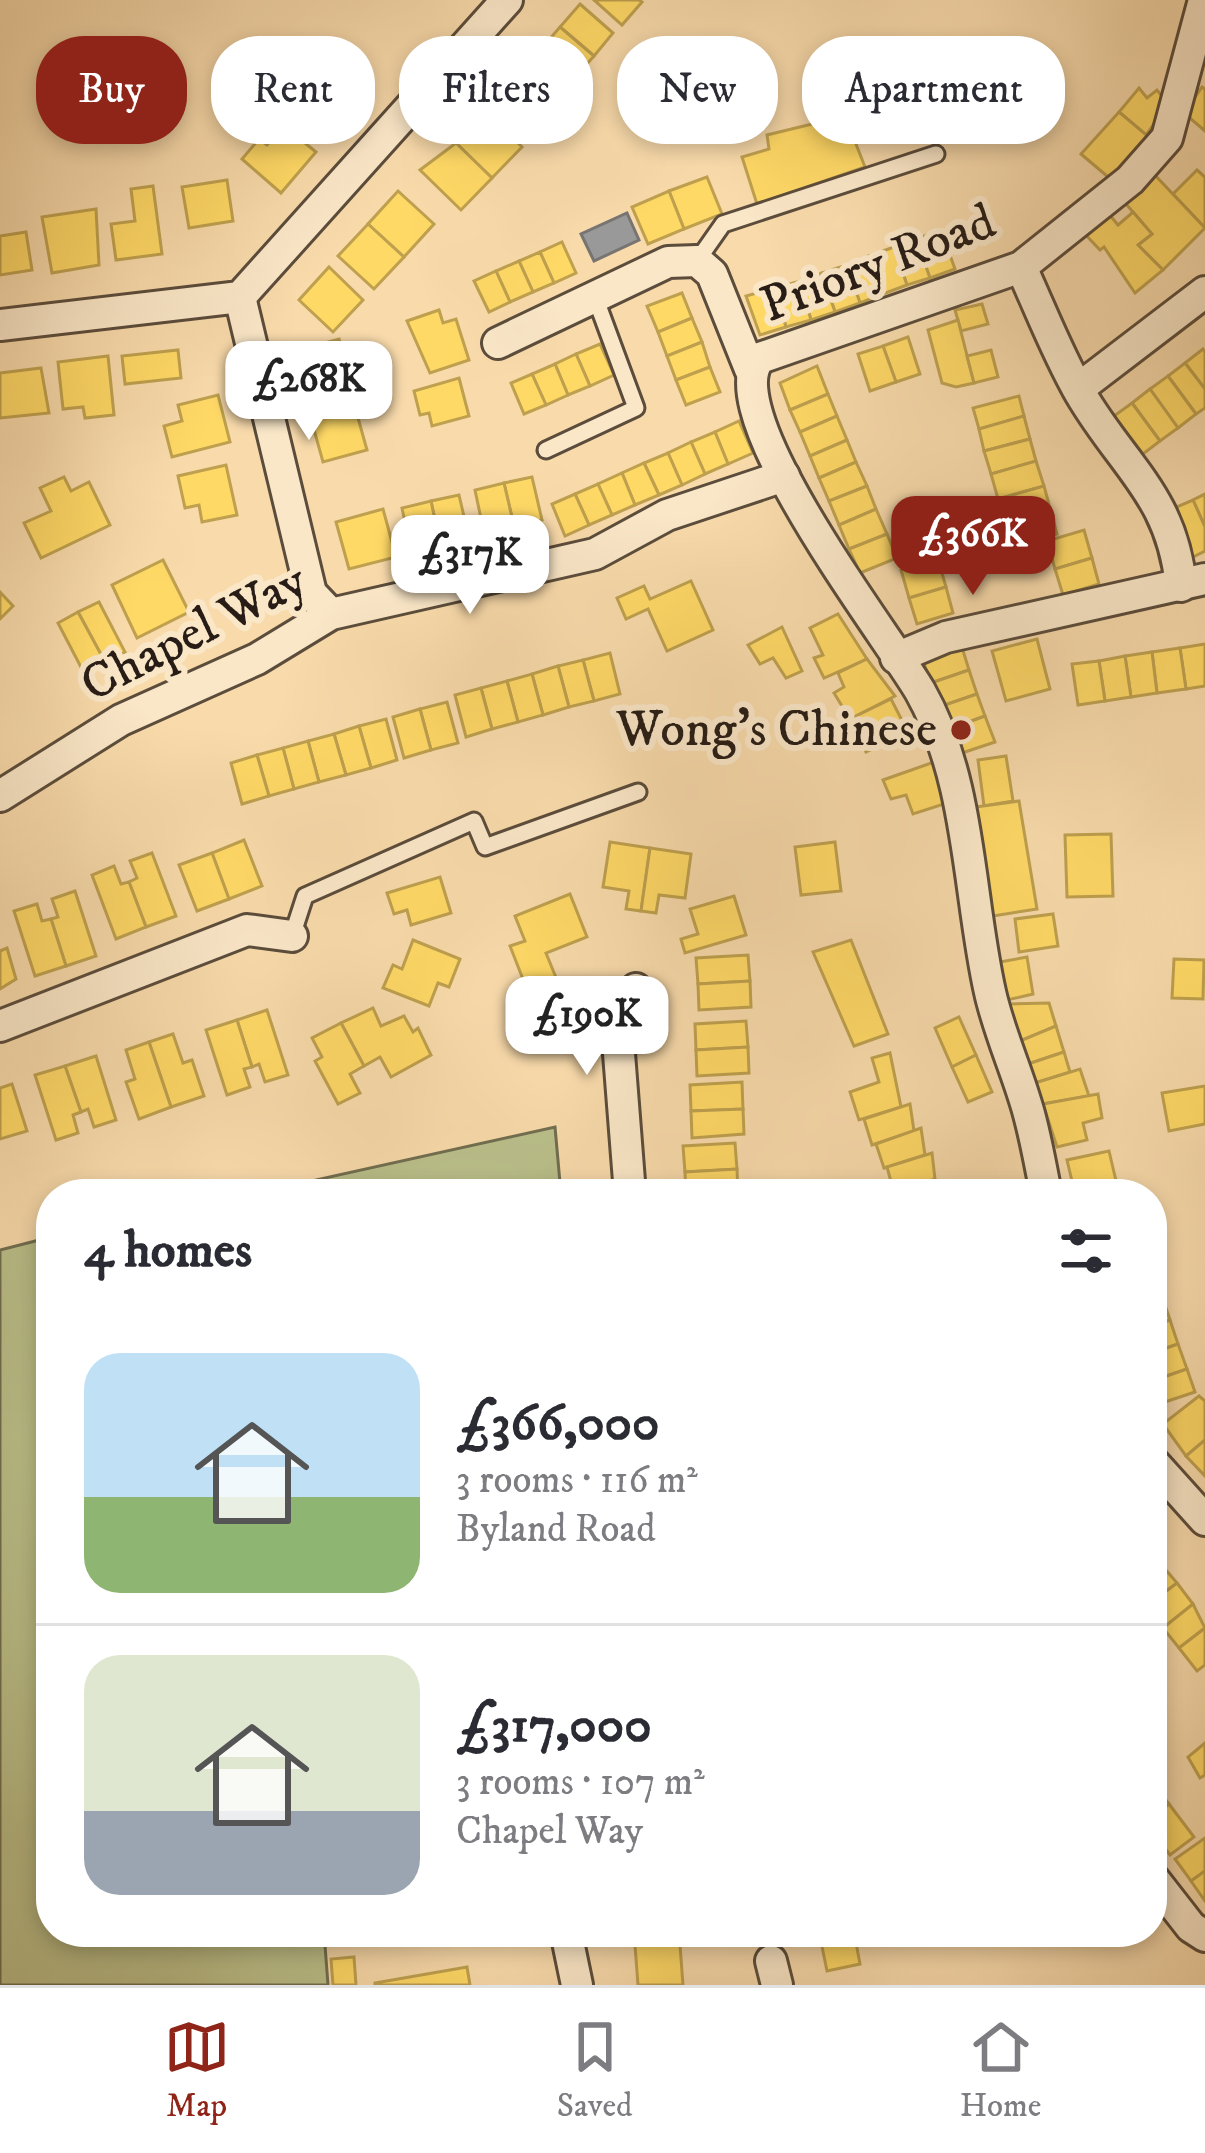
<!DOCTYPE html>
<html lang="en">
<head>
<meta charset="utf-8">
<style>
  body { margin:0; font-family:"IM FELL DW Pica",serif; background:#f2f2f3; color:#2b2b33; height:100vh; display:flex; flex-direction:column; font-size:45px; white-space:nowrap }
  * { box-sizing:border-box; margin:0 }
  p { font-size:39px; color:#7c7c81 }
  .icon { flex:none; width:66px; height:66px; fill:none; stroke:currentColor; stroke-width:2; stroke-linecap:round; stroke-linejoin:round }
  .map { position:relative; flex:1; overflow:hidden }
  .sheet { position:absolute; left:36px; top:1179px; width:1131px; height:768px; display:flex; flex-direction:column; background:#fff; border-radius:48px; box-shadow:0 6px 18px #0003 }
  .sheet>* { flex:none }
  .top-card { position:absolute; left:36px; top:36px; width:1134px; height:108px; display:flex; gap:24px }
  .price { position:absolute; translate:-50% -102px; padding:0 27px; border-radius:24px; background:#fff; color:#222; font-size:39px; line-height:78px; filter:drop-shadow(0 3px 6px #0008) }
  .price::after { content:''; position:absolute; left:50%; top:72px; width:36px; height:27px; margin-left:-18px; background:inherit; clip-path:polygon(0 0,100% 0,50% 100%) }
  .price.active { background:#8f2418; color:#fff }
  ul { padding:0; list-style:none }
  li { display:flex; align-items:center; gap:36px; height:300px; padding:0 48px }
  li+li { border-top:3px solid #e1e1e2 }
  li span { display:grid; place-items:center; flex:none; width:336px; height:240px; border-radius:36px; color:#555 }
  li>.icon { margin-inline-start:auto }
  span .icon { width:144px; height:144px; fill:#fffc; stroke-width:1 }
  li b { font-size:51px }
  h2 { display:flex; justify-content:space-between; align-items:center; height:144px; padding:0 48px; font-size:51px }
  .pill { padding:0 42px; border-radius:48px; background:#fff; box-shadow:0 6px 18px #0003; font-size:42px; line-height:108px }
  .pill.active { background:#8f2418; color:#fff }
  .tab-bar { display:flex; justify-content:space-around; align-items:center; height:168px; border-top:3px solid #e1e1e2; background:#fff; font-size:33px; color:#7c7c81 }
  .tab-bar a { display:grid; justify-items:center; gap:6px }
  .tab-bar .active { color:#8f2418 }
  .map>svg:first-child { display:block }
</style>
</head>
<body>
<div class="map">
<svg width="1205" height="1985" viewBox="0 0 1205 1985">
  <rect width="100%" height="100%" fill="#f8daab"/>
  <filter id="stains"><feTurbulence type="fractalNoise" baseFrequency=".00167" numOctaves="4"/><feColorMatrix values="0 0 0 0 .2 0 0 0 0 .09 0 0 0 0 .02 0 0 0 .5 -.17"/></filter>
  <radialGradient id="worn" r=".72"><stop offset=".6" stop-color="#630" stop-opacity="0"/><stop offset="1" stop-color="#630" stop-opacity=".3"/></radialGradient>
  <g fill="#bac08b" stroke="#706e50" stroke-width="3">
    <path d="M555 1127 561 1194H253Z"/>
    <path d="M51 1237V1932H324L328 1985H0V1250Z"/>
  </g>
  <g fill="#ffd966" stroke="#bea04e" stroke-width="3">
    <path d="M594 0H639L642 2 622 25Z"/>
    <path d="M580 4 613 33 594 56 560 27Z"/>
    <path d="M560 27 594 56 574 79 540 50Z"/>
    <path d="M323 62 360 96 328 131 290 97Z"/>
    <path d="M1202 87 1205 89V131L1184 113Z"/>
    <path d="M1139 88 1147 98 1157 90 1168 104 1146 135 1119 112Z"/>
    <path d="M482 107 522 147 492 178 456 143Z"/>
    <path d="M1119 112 1150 138 1114 182 1081 154Z"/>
    <path d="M845 116 865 167 757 204 742 157 769 149 767 135Z"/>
    <path d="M283 125 316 152 281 193 242 159 259 139 267 145Z"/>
    <path d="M456 143 492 178 461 210 420 170Z"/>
    <path d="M1197 170 1205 177V228L1173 194Z"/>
    <path d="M1152 172 1205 228 1163 270 1138 245 1152 234 1126 204Z"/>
    <path d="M707 177 722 214 684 229 669 191Z"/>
    <path d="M227 180 233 221 189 228 182 187Z"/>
    <path d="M153 186 162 254 116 260 111 224 135 221 131 189Z"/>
    <path d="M398 191 434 224 404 257 368 224Z"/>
    <path d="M669 191 684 229 648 244 632 207Z"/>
    <path d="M96 209 99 265 52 273 42 217Z"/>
    <path d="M1133 212 1152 234 1138 245 1163 270 1135 293 1104 247 1100 250 1083 232 1109 214 1118 225Z"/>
    <path d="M368 224 404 257 374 289 338 256Z"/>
    <path d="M941 230 955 269 930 278 916 239Z"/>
    <path d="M26 232 32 270 0 275V236Z"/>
    <path d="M916 239 930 278 907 285 894 247Z"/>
    <path d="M562 242 576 273 554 283 540 252Z"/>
    <path d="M894 247 907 285 883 294 869 256Z"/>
    <path d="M540 252 554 283 533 292 519 261Z"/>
    <path d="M869 256 883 294 860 303 847 265Z"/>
    <path d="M519 261 533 292 510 302 496 271Z"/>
    <path d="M847 265 860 303 835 312 822 273Z"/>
    <path d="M329 267 363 300 333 332 299 300Z"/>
    <path d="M496 271 510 302 489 312 474 281Z"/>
    <path d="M822 273 835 312 811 320 800 281Z"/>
    <path d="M800 281 811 320 786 327 775 288Z"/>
    <path d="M775 288 786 327 760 335 746 296Z"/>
    <path d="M682 293 692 318 658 332 647 306Z"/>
    <path d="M982 304 988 324 961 331 955 310Z"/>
    <path d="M439 310 443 323 456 319 469 360 430 373 407 321Z"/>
    <path d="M692 318 702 342 667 356 658 332Z"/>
    <path d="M958 320 974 383 956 387 942 383 928 330Z"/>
    <path d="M908 337 920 374 896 382 883 346Z"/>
    <path d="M339 339 353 389 309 401 295 351Z"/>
    <path d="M702 342 710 367 676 380 667 356Z"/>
    <path d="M600 344 614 375 590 386 576 354Z"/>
    <path d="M883 346 896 382 870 391 858 354Z"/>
    <path d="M1203 349 1205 352V389L1185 363Z"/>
    <path d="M178 350 181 378 125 384 122 356Z"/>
    <path d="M991 350 998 377 974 383 967 356Z"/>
    <path d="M576 354 590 386 568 395 555 364Z"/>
    <path d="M108 356 114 415 85 418 83 407 63 409 58 362Z"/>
    <path d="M1185 363 1205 389V408L1196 414 1168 376Z"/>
    <path d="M555 364 568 395 546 405 532 374Z"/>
    <path d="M817 366 828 394 790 410 780 383Z"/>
    <path d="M710 367 720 392 686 405 676 380Z"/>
    <path d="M41 368 49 413 0 418V373Z"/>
    <path d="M532 374 546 405 524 414 511 383Z"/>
    <path d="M1168 376 1196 414 1178 428 1150 389Z"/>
    <path d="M459 378 469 416 432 426 429 413 420 415 414 391Z"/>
    <path d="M1150 389 1178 428 1160 441 1132 403Z"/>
    <path d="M828 394 837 416 800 432 790 410Z"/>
    <path d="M218 395 230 442 172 457 164 426 182 421 178 405Z"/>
    <path d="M1019 396 1024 416 979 429 973 408Z"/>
    <path d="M353 400 367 450 323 462 309 412Z"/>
    <path d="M1132 403 1160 441 1143 454 1114 416Z"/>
    <path d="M837 416 847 440 810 456 800 432Z"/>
    <path d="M1024 416 1030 439 984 451 979 429Z"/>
    <path d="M739 421 753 453 728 464 715 432Z"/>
    <path d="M715 432 728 464 705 474 691 442Z"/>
    <path d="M1030 439 1036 461 991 474 984 451Z"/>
    <path d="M847 440 856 462 819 478 810 456Z"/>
    <path d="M691 442 705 474 682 485 668 453Z"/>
    <path d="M668 453 682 485 659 495 644 463Z"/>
    <path d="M1036 461 1044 486 998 499 991 474Z"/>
    <path d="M856 462 867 486 829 501 819 478Z"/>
    <path d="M644 463 659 495 635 505 622 473Z"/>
    <path d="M226 465 237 515 202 522 199 505 185 508 178 476Z"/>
    <path d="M622 473 635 505 612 515 598 484Z"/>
    <path d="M64 477 71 491 89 482 110 525 41 558 24 523 51 511 40 488Z"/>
    <path d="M532 477 542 520 514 526 504 483Z"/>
    <path d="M504 483 514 526 484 533 475 490Z"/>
    <path d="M598 484 612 515 589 525 575 494Z"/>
    <path d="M867 486 876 509 839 525 829 501Z"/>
    <path d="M1044 486 1050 508 1004 521 998 499Z"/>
    <path d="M575 494 589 525 565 536 552 504Z"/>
    <path d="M1205 494V527L1193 500Z"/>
    <path d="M459 495 469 538 440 544 431 501Z"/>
    <path d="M1193 500 1205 527V551L1193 557 1172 509Z"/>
    <path d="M431 501 440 544 411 551 402 508Z"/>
    <path d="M1050 508 1057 534 1010 543 1004 521Z"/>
    <path d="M383 509 396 557 349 569 336 522Z"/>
    <path d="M876 509 887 534 849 549 839 525Z"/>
    <path d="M1084 530 1092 558 1055 569 1047 541Z"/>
    <path d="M887 534 897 558 860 573 849 549Z"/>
    <path d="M1092 558 1099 584 1063 595 1055 569Z"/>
    <path d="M938 559 946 587 909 598 901 570Z"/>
    <path d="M163 560 189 612 137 638 112 585Z"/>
    <path d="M691 581 713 630 667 651 648 609 626 619 617 598 644 586 650 599Z"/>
    <path d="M946 587 953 613 917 624 909 598Z"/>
    <path d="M0 592 13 606 0 619Z"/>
    <path d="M99 602 125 652 105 662 78 612Z"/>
    <path d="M78 612 105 662 84 673 58 623Z"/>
    <path d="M838 614 867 659 824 678 814 658 823 655 810 628Z"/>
    <path d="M782 627 802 671 786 678 773 658 760 664 748 645Z"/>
    <path d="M1037 639 1050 689 1006 701 992 651Z"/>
    <path d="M961 644 969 670 931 683 922 658Z"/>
    <path d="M1205 644V686L1186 689 1180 648Z"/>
    <path d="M1180 648 1186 689 1157 693 1152 652Z"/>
    <path d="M1152 652 1157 693 1131 697 1125 656Z"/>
    <path d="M610 653 620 694 594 701 583 660Z"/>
    <path d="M1125 656 1131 697 1105 701 1099 661Z"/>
    <path d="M867 659 895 696 850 719 834 693 844 687 838 673Z"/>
    <path d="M583 660 594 701 569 707 558 666Z"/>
    <path d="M1099 661 1105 701 1078 705 1072 664Z"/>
    <path d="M558 666 569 707 543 715 532 674Z"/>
    <path d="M969 670 977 694 939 707 931 683Z"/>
    <path d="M532 674 543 715 518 722 507 681Z"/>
    <path d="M507 681 518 722 492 729 481 688Z"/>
    <path d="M481 688 492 729 466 737 455 695Z"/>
    <path d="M977 694 985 716 947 730 939 707Z"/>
    <path d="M891 699 908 732 866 752 850 719Z"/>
    <path d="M447 702 458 743 431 750 420 709Z"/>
    <path d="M420 709 431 750 404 758 393 717Z"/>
    <path d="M985 716 995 742 956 755 947 730Z"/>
    <path d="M386 719 397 760 371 768 359 726Z"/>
    <path d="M359 726 371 768 346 775 334 734Z"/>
    <path d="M334 734 346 775 319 782 308 741Z"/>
    <path d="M308 741 319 782 294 789 283 748Z"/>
    <path d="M283 748 294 789 269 796 257 755Z"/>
    <path d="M257 755 269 796 242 804 231 763Z"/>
    <path d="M1006 756 1013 801 984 806 978 760Z"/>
    <path d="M934 762 944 804 913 814 906 795 891 799 883 780Z"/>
    <path d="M1019 801 1037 909 993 916 976 807Z"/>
    <path d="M1111 834 1113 896 1067 897 1065 835Z"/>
    <path d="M244 840 262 886 229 899 212 853Z"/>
    <path d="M610 842 650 848 641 911 626 909 629 891 603 887Z"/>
    <path d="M835 842 841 891 801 895 795 847Z"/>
    <path d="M650 848 691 854 685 898 659 895 656 913 641 911Z"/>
    <path d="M152 853 176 916 146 927 129 882 137 878 130 861Z"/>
    <path d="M212 853 229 899 197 911 179 865Z"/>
    <path d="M114 866 121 884 129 882 146 927 116 939 92 875Z"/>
    <path d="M440 877 451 913 411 925 407 910 394 914 387 893Z"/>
    <path d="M75 891 96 956 66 966 51 919 58 917 52 899Z"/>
    <path d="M570 894 587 937 546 953 557 980 528 992 510 946 525 941 515 916Z"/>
    <path d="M734 896 746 935 685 953 681 939 698 934 690 909Z"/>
    <path d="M37 904 42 921 51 919 66 966 35 976 14 911Z"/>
    <path d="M1053 914 1058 946 1019 952 1015 919Z"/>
    <path d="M413 940 460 959 449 987 438 983 429 1006 383 988 393 965 402 969Z"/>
    <path d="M851 940 888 1034 854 1046 813 952Z"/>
    <path d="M7 948 16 979 0 989V951Z"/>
    <path d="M748 955 750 981 698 984 696 958Z"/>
    <path d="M1027 957 1033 994 1007 1000 1000 962Z"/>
    <path d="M1174 959 1204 960 1203 999 1172 998Z"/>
    <path d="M750 981 751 1007 699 1010 698 984Z"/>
    <path d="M1049 1003 1056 1026 1020 1041 1007 1004Z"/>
    <path d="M373 1008 381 1026 404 1016 413 1032 418 1028 431 1055 391 1077 380 1057 364 1066 341 1023Z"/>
    <path d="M267 1010 288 1075 265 1082 259 1064 252 1067 237 1020Z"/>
    <path d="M959 1017 976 1055 952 1067 935 1028Z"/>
    <path d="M237 1020 252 1067 244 1069 250 1087 227 1095 206 1030Z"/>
    <path d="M746 1021 748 1047 696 1050 695 1024Z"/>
    <path d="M341 1023 364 1066 350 1074 360 1093 338 1104 315 1061 322 1057 312 1038Z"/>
    <path d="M1056 1026 1064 1052 1028 1064 1020 1041Z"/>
    <path d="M173 1034 183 1063 192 1060 204 1096 171 1107 149 1042Z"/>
    <path d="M149 1042 171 1107 139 1119 126 1082 135 1079 126 1050Z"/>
    <path d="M748 1047 749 1073 697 1076 696 1050Z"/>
    <path d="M1064 1052 1070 1072 1035 1083 1028 1064Z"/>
    <path d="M890 1053 901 1107 859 1120 850 1092 879 1082 872 1058Z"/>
    <path d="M976 1055 992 1092 968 1102 952 1067Z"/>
    <path d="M96 1056 116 1120 94 1127 88 1109 81 1112 65 1066Z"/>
    <path d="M65 1066 81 1112 73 1115 78 1133 56 1140 35 1075Z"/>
    <path d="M1080 1069 1089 1096 1043 1104 1035 1083Z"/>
    <path d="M742 1082 743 1109 691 1111 690 1085Z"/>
    <path d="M12 1084 27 1131 0 1139V1088Z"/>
    <path d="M1205 1086V1124L1169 1131 1162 1093Z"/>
    <path d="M1098 1094 1102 1118 1083 1123 1087 1140 1057 1147 1043 1104Z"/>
    <path d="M910 1104 914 1131 872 1145 864 1119Z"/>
    <path d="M743 1109 744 1134 692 1138 691 1111Z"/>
    <path d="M921 1128 925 1155 884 1168 876 1144Z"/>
    <path d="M735 1143 737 1169 685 1172 683 1146Z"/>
    <path d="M1109 1151 1117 1185 1075 1194 1067 1160Z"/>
    <path d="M932 1153 935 1179 894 1193 887 1167Z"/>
    <path d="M737 1169 738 1194H686L685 1172Z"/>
    <path d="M1152 1270 1162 1296 1152 1299Z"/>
    <path d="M1162 1296 1170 1320 1152 1326V1299Z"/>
    <path d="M1170 1320 1178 1344 1152 1353V1326Z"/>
    <path d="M1178 1344 1187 1369 1152 1381V1353Z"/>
    <path d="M1187 1369 1195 1392 1159 1404 1152 1381Z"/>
    <path d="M1199 1396 1205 1401V1440L1186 1456 1163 1424Z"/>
    <path d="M1205 1440V1476L1186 1456Z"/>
    <path d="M1160 1563 1177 1583 1152 1602V1570Z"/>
    <path d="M1177 1583 1193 1604 1163 1628 1152 1615V1602Z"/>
    <path d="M1193 1604 1205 1628 1179 1648 1163 1628Z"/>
    <path d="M1205 1628V1665L1197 1671 1179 1648Z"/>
    <path d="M1205 1743V1775L1200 1778 1188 1757Z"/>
    <path d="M1152 1782 1169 1804 1152 1817Z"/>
    <path d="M1169 1804 1194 1837 1170 1855 1152 1831V1817Z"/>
    <path d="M1205 1838V1871L1191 1881 1175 1859Z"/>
    <path d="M1205 1871V1901L1191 1881Z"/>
    <path d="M634 1932H679L683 1985H638Z"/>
    <path d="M819 1932H854L860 1964 827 1971Z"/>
    <path d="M354 1957 356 1985H333L331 1959Z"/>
    <path d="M467 1967 470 1985H375V1983Z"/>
  </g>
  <path fill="#999" stroke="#777472" stroke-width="3" d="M627 213 639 240 594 261 581 234Z"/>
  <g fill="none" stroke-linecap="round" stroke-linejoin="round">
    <defs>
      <g id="lane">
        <path d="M697 261 723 224 936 154"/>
        <path d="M546 450 636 408 595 297"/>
        <path d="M292 936 305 896 474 821 485 847 638 792"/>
      </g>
      <g id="street">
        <path d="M1021 267C1040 308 1057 353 1080 393 1123 467 1172 495 1181 586"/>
        <path d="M240 297 311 593 331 614"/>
        <path d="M0 325 240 297 507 0"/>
        <path d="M498 343 668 262 697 261 712 274 750 369"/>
        <path d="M1078 389 1205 292"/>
        <path d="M896 658 946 637 1205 579"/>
        <path d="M0 796 121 720 257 659 331 614 595 554 667 515 784 476"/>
        <path d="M0 1026 247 930 292 936"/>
        <path d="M630 1194 617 1028 620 1008 636 989"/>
        <path d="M1046 1194C1041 1167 1036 1140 1029 1114 1018 1073 999 1033 990 992 968 894 971 781 920 691 888 636 713 411 760 358L1021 267 1130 180 1167 138 1204 0"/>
        <path d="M1152 1461 1205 1520"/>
        <path d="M1152 1877 1191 1927 1205 1936"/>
        <path d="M566 1932 577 1985"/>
        <path d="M771 1961 777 1985"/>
      </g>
    </defs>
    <use href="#lane" stroke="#5b4c3b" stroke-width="21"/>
    <use href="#street" stroke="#5b4c3b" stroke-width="36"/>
    <use href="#lane" stroke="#fae7c8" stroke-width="15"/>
    <use href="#street" stroke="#fae7c8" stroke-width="30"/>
  </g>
  <circle fill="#8f2418" stroke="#fae7c8" stroke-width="4.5" cx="961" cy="730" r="12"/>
  <g text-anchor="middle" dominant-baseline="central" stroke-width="12" stroke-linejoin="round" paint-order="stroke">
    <g font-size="51" fill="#271c16" stroke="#fae7c8">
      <text transform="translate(878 264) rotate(-21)">Priory Road</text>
      <text transform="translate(194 633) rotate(-27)">Chapel Way</text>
    </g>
    <g font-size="51" fill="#271c16" stroke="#fae7c8" text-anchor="end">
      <text x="937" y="730">Wong's Chinese</text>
    </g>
  </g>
  <rect width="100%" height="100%" filter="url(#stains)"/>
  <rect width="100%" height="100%" fill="url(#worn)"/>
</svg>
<b class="price" style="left:309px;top:443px">£268K</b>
<b class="price active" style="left:973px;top:598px">£366K</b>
<b class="price" style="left:470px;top:617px">£317K</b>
<b class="price" style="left:587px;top:1078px">£190K</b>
<div class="top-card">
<a class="pill active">Buy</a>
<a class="pill">Rent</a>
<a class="pill">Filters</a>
<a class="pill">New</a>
<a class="pill">Apartment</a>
</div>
<section class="sheet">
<h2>4 homes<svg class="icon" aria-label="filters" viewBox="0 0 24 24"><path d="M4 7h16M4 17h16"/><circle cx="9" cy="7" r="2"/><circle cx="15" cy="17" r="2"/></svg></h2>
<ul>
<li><span style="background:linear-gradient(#bfe0f5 60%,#8fb573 0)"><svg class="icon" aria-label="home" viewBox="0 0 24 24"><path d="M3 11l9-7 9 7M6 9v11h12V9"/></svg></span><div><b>£366,000</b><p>3 rooms · 116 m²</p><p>Byland Road</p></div></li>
<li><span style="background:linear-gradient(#dfe7d0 65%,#9aa5b1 0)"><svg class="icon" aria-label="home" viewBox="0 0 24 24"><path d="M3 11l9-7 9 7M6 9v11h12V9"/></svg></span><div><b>£317,000</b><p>3 rooms · 107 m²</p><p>Chapel Way</p></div></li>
</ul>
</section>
</div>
<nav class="tab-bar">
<a class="active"><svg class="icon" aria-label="map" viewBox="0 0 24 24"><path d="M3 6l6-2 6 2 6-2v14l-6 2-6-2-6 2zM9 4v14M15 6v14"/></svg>Map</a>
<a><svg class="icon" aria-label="saved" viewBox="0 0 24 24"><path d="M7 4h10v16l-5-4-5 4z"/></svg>Saved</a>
<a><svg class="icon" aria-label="home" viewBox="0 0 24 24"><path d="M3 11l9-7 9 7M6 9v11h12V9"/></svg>Home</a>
</nav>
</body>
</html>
